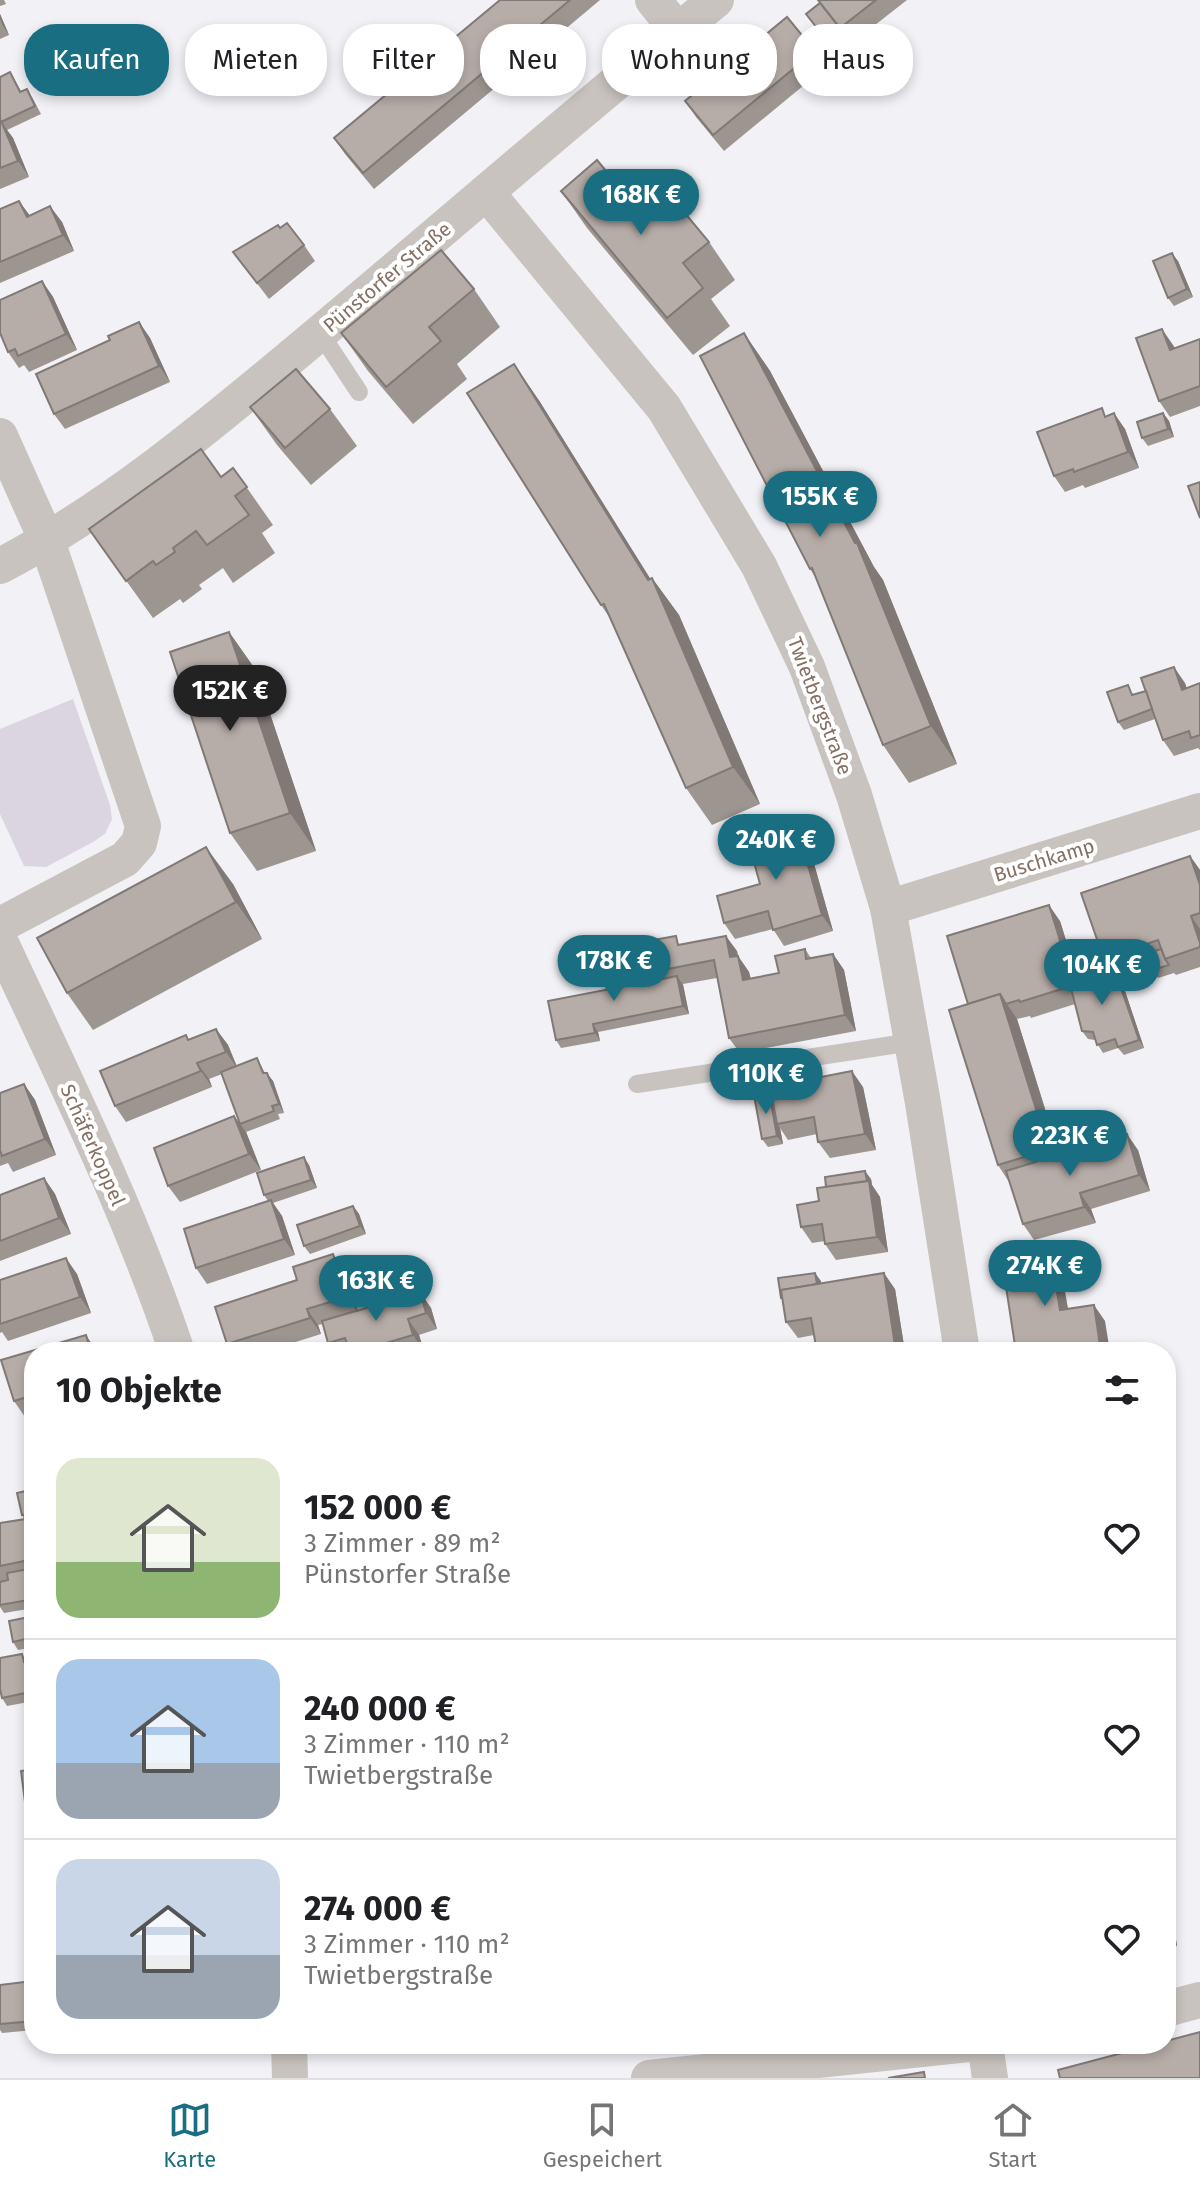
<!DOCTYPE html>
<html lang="de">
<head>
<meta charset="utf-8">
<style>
  body { margin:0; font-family:"Fira Sans",sans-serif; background:#f2f2f2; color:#202124; height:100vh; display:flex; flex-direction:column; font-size:30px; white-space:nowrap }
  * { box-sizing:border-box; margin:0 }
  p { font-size:26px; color:#757577 }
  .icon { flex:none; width:44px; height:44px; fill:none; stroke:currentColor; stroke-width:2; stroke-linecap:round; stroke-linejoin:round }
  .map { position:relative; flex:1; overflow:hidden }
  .details { position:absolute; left:24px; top:1342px; width:1152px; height:712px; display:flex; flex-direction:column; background:#fff; border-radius:32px; box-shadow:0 4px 12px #0003 }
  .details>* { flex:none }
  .hud { position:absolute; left:24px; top:24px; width:1152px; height:72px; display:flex; gap:16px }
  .price { position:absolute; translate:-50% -68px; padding:0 18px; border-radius:28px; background:#1a6e82; color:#fff; font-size:26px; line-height:52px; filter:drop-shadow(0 2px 4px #0008) }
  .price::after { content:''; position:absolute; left:50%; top:48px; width:24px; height:18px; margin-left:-12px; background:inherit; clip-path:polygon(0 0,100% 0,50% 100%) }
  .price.on { background:#222; color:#fff }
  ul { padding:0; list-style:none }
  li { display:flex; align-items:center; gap:24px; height:200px; padding:0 32px }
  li+li { border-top:2px solid #e0e0e0 }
  li span { display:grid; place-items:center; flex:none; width:224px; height:160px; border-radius:24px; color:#555 }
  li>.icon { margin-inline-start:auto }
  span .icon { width:96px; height:96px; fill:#fffc; stroke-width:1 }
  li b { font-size:34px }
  h2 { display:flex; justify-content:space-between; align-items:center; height:96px; padding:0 32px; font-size:34px }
  .tag { padding:0 28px; border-radius:32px; background:#fff; box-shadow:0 4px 12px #0003; font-size:28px; line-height:72px }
  .tag.on { background:#1a6e82; color:#fff }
  .dock { display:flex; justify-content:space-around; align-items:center; height:112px; border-top:2px solid #e0e0e0; background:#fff; font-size:22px; color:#757577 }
  .dock a { display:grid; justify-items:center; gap:4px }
  .dock .on { color:#1a6e82 }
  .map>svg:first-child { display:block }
</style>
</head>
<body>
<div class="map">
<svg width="1200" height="2078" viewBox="0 0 1200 2078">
  <rect width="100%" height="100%" fill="#f1f1f6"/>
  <path fill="#dbd5e0" d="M73 699 110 805 112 819 105 834 93 842 46 867 24 866 0 814V729Z"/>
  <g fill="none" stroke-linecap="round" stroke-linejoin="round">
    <g stroke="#c8c3bf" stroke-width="18">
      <path d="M320 333 359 392"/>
      <path d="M637 1084 912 1042"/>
    </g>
    <g stroke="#c8c3bf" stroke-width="36">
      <path d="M653 0 678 31"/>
      <path d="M487 193 664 408 759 566 807 667 854 795 888 908 923 1103 962 1352"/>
      <path d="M0 436 47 541 143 826 139 843 125 859 0 925"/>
      <path d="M0 566C119 504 224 413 327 327 457 218 584 107 716 0"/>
      <path d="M888 908 1200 811"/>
      <path d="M0 941C63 1076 130 1211 177 1352"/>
      <path d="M1166 2009 1200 2000"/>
      <path d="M289 2044 290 2078"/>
      <path d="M985 2044 990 2078"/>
      <path d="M649 2078 969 2044"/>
    </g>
  </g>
  <g fill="#9d9590">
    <path d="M0 0H4L6 4 0 6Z"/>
    <path d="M500 0H600L374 189 345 154 334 138Z"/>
    <path d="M818 0H907L852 43 866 62 852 73 812 22 820 3Z"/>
    <path d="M0 14 9 35 0 39Z"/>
    <path d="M815 51 826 67 724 151 696 117 685 101Z"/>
    <path d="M10 72 21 91 32 97 41 114 7 130 13 138 29 177 0 189V123H2Z"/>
    <path d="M561 191 643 216 709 242 735 280 711 299 730 326 693 355 587 228Z"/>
    <path d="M19 201 30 216 62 222 74 251 0 283V209Z"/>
    <path d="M304 245 315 261 269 299 233 252Z"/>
    <path d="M1178 261 1193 297 1174 306 1168 298Z"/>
    <path d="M42 281 53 297 77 350 29 372 24 365 19 368 8 352Z"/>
    <path d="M474 289 500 327 457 364 467 379 413 424 368 371 341 333Z"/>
    <path d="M139 322 150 338 170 382 65 429 54 414 110 340Z"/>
    <path d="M744 333 770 371 874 567 883 580 957 764 909 783 883 745 816 578 810 569Z"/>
    <path d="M1200 339V406L1170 417 1159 401 1173 345 1175 348Z"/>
    <path d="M514 364 540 402 650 579 652 578 679 615 760 804 712 825 686 788 610 618 601 605Z"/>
    <path d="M250 407 330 409 357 446 311 485 277 445Z"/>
    <path d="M1163 413 1169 421 1174 437 1148 446 1142 438Z"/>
    <path d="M1107 416 1125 429 1139 468 1085 488 1083 485 1065 492 1054 476Z"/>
    <path d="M233 468 273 525 262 533 275 553 233 583 223 568 199 585 202 589 183 603 180 599 153 618 89 529 221 477Z"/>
    <path d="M229 632 255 669 316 851 257 871 230 833Z"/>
    <path d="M1185 683 1186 688 1200 683V750L1198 748 1174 756 1163 740 1155 719 1124 730 1118 722 1135 694 1146 691Z"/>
    <path d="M796 823 807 839 833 931 784 946 773 929 735 939 724 923 760 884Z"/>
    <path d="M1190 856 1200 870V967L1176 975 1174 973 1158 978 1152 970 1149 963 1137 967 1130 957 1111 964 1100 948Z"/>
    <path d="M233 884 262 939 93 1030 67 993Z"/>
    <path d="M1060 921 1073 963 1067 965 1070 972 1096 973 1097 977 1121 979 1144 1048 1124 1055 1118 1048 1103 1053 1095 1040 1088 1039 1082 1031 1075 1004 1031 1018 1030 1016 1017 1019 1048 1119 1054 1117 1070 1140 1073 1150H1138L1150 1191 1091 1209 1096 1223 1034 1240 1023 1224 1009 1182 998 1165 968 1004Z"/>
    <path d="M682 944 737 951 738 956 749 972 751 979 779 973 805 949 811 958 833 954 844 970 856 1031 740 1053 729 1038 717 978 683 984 689 1014 598 1032 600 1041 561 1048 556 1040 636 984 644 955Z"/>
    <path d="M216 1029 228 1045 237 1066 257 1058 265 1073 273 1081 284 1113 278 1114 280 1119 246 1132 261 1170 180 1202 168 1186 234 1116 240 1124 222 1074 209 1079 212 1087 126 1122 115 1106 189 1040Z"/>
    <path d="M24 1084 35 1100 56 1155 13 1172 8 1163 0 1166V1093Z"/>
    <path d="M863 1087 876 1150 830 1158 818 1142 817 1134 788 1140 780 1128 783 1144 768 1147 762 1139 769 1092 772 1096Z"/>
    <path d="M309 1165 317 1188 273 1203 282 1216 295 1255 207 1284 196 1268 268 1201 264 1195Z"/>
    <path d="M44 1178 55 1194 71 1234 0 1261V1195Z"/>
    <path d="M871 1179 872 1185 880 1197 888 1252 836 1260 825 1244V1241L812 1243 801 1227 819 1201Z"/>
    <path d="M353 1206 359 1214 366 1234 310 1254 304 1246Z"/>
    <path d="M345 1270 355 1303 387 1302 420 1292 431 1308 437 1329 419 1335 424 1351 419 1352H335L328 1343 323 1324 318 1325 321 1334 264 1352H233L227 1344Z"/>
    <path d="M815 1273 821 1283 895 1289 905 1352H817L814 1335 798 1338 786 1322 783 1301 781 1298Z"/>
    <path d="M77 1274 91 1313 8 1341 2 1332 0 1333V1280Z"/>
    <path d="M34 1352V1414L25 1417 14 1401Z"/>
    <path d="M34 1489V1522L29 1523 34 1530V1608L4 1613 0 1607V1523L24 1519 22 1515Z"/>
    <path d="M34 1616V1647L18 1650 13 1642Z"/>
    <path d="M22 1654 27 1661 34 1660V1701L7 1706 2 1698Z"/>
    <path d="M1166 1709 1171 1716 1175 1744 1166 1745Z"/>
    <path d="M34 1769V1810H30L25 1802Z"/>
    <path d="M1166 1878 1177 1946 1166 1948Z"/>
    <path d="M34 1911V2030L2 2033 0 2030V1985L33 1981 32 1973 27 1966Z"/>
  </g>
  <g fill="#807976">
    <path d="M0 14 9 35 3 26 0 19Z"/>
    <path d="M2 123 13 138 29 177 18 161Z"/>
    <path d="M19 201 30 216 27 217Z"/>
    <path d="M50 206 62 222 74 251 63 235Z"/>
    <path d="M1172 253 1178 261 1193 297 1187 289Z"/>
    <path d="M42 281 53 297 77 350 66 334Z"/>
    <path d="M139 322 150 338 170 382 159 366Z"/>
    <path d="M1162 329 1173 345 1181 366 1170 350Z"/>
    <path d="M744 333 770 371 874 567 883 580 957 764 931 726 855 543Z"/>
    <path d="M514 364 540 402 658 591 652 578 679 615 760 804 733 767 648 580Z"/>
    <path d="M1114 413 1125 429 1139 468 1128 452Z"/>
    <path d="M1163 413 1169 421 1174 437 1168 429Z"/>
    <path d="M229 632 255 669 316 851 290 813Z"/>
    <path d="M1174 667 1185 683 1193 706 1182 690Z"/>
    <path d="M796 823 807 839 833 931 822 915Z"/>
    <path d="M206 847 233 884 262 939 236 902Z"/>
    <path d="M1190 856 1200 870V885Z"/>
    <path d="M1049 905 1060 921 1073 963 1062 947Z"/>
    <path d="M1191 916 1200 929V943Z"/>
    <path d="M726 936 737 951 741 973 730 957Z"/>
    <path d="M1056 949 1067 965 1079 1003 1068 987Z"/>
    <path d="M833 954 844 970 856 1031 845 1015Z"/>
    <path d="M738 956 749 972 754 996 743 980Z"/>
    <path d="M1115 971 1121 979 1144 1048 1139 1040Z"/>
    <path d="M677 976 683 985 689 1014 683 1006Z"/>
    <path d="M1000 994 1017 1019 1056 1144 1040 1122Z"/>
    <path d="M593 1024 598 1032 600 1041 595 1033Z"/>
    <path d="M216 1029 228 1045 237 1068 226 1052Z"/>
    <path d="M197 1063 209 1079 212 1087 201 1071Z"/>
    <path d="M852 1071 863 1087 876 1150 865 1134Z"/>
    <path d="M267 1073 273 1081 284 1113 279 1104Z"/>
    <path d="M24 1084 35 1100 56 1155 45 1139Z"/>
    <path d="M769 1092 774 1100 777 1124 780 1128 783 1144 777 1136Z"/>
    <path d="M234 1116 246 1132 261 1170 249 1154Z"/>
    <path d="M1054 1117 1070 1140 1079 1168 1063 1145Z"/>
    <path d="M1127 1134 1138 1150 1150 1191 1139 1175Z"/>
    <path d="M304 1157 309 1165 317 1188 311 1180Z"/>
    <path d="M865 1171 871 1179 872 1185 880 1197 888 1252 877 1237Z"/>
    <path d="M44 1178 55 1194 71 1234 59 1218Z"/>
    <path d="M1080 1193 1091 1209 1096 1223 1084 1207Z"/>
    <path d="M271 1200 282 1216 295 1255 284 1239Z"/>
    <path d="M353 1206 359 1214 366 1234 360 1226Z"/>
    <path d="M1049 1246 1060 1262 1071 1326 1060 1310Z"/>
    <path d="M333 1254 345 1270 358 1313 347 1297Z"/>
    <path d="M66 1258 77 1274 91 1313 80 1297Z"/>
    <path d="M815 1273 821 1281 824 1301 818 1292Z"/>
    <path d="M884 1273 895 1289 905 1352H896Z"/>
    <path d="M420 1292 431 1308 437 1329 426 1313Z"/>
    <path d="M1094 1305 1105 1321 1110 1352H1101Z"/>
    <path d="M307 1309 318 1325 321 1334 310 1318Z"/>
    <path d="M408 1319 419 1335 424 1351 413 1335Z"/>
    <path d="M86 1335 97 1352H91Z"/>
    <path d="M26 1519 34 1530V1559Z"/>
    <path d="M1166 1709 1171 1716 1175 1744 1166 1731Z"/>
    <path d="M1166 1878 1177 1946 1166 1931Z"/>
  </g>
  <g fill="#b7ada8" stroke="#807976" stroke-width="2">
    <path d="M500 0H570L363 173 334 138Z"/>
    <path d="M818 0H876L840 28Z"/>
    <path d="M820 3 860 54 846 65 806 14Z"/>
    <path d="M787 17 815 51 713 135 685 101Z"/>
    <path d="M10 72 20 92 27 89 35 106 1 122 0 119V77Z"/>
    <path d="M0 123H2L18 161 0 168Z"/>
    <path d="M597 160 643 216 669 194 709 242 683 263 703 288 667 318 561 191Z"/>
    <path d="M19 201 27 217 50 206 63 235 0 262V209Z"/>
    <path d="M287 223 304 245 257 283 233 252 278 225 280 228Z"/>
    <path d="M441 250 474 289 429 327 441 341 386 387 341 333Z"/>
    <path d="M1172 253 1187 289 1168 298 1153 261Z"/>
    <path d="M42 281 66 334 18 356 15 349 8 352 0 333V300Z"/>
    <path d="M139 322 159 366 54 414 36 374 110 340 108 336Z"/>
    <path d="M1162 329 1170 350 1200 339V386L1159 401 1136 338Z"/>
    <path d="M744 333 855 543H857L931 726 883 745 812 568 810 569 700 356Z"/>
    <path d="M514 364 648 580 652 578 733 767 686 788 604 604 601 605 467 393Z"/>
    <path d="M296 369 330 409 285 448 250 407Z"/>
    <path d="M1102 408 1105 417 1114 413 1128 452 1074 472 1073 469 1054 476 1037 432Z"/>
    <path d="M1163 413 1168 429 1142 438 1137 422Z"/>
    <path d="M201 449 221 477 233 468 247 487 235 496 249 515 207 545 196 531 173 548 175 552 156 565 153 561 126 581 89 529Z"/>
    <path d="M1200 482V518L1188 486Z"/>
    <path d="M229 632 290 813 230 833 170 652Z"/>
    <path d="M1174 667 1182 690 1200 683V735L1191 738 1189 731 1163 740 1141 678Z"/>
    <path d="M1128 685 1132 695 1146 691 1152 709 1118 722 1107 692Z"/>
    <path d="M796 823 822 915 773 930 768 911 724 923 717 896 760 884 747 837Z"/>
    <path d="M206 847 236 902 67 993 37 938Z"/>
    <path d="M1190 856 1200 885V913L1191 916 1200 943V947L1165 959 1158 940 1126 951 1123 940 1100 948 1081 893Z"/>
    <path d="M1049 905 1062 947 1056 949 1068 987 1020 1002 1019 1000 1006 1004 1000 994 968 1004 947 936Z"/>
    <path d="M676 936 678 945 726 936 730 957 738 956 743 980 779 973 775 956 805 949 806 959 833 954 845 1015 729 1038 714 960 647 973 642 942Z"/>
    <path d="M1161 949 1165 959 1169 965 1152 970 1146 954Z"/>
    <path d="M644 955 647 973 653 981 677 976 683 1006 593 1024 595 1033 556 1040 548 1001 636 984 631 957Z"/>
    <path d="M1090 965 1094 978 1115 971 1139 1040 1118 1047 1115 1039 1097 1045 1093 1032 1082 1031 1067 973Z"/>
    <path d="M1000 994 1040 1122 1054 1117 1063 1145 998 1165 949 1010Z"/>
    <path d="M216 1029 226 1052 197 1063 201 1071 115 1106 100 1071 186 1035 188 1040Z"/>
    <path d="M257 1058 263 1073H267L279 1104 272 1106 274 1111 240 1124 221 1072Z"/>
    <path d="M852 1071 865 1134 818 1142 814 1117 777 1124 770 1087Z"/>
    <path d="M24 1084 45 1139 2 1156 0 1150V1093Z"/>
    <path d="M769 1092 777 1136 762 1139 754 1095Z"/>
    <path d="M234 1116 249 1154 168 1186 154 1148Z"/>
    <path d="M1127 1134 1139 1175 1080 1193 1084 1207 1023 1224 1006 1171Z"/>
    <path d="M304 1157 311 1180 264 1195 257 1173Z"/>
    <path d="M865 1171 867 1181 826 1187 825 1177Z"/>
    <path d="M44 1178 59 1218 0 1241V1195Z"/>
    <path d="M869 1181 877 1237 825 1244 822 1224 801 1227 797 1205 819 1201 817 1188Z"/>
    <path d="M271 1200 284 1239 196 1268 184 1229Z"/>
    <path d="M353 1206 360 1226 304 1246 297 1225Z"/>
    <path d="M1049 1246 1060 1310 1094 1305 1101 1352H1016L1001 1254Z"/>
    <path d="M333 1254 347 1297 307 1309 310 1318 227 1344 215 1307 297 1280 293 1267Z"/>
    <path d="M66 1258 80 1297 0 1324V1280Z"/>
    <path d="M815 1273 817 1284 781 1290 783 1298H781L778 1278Z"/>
    <path d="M884 1273 896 1352H817L811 1318 786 1322 781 1290Z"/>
    <path d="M420 1292 426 1313 408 1319 413 1335 356 1352H350L345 1338 328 1343 322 1321Z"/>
    <path d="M382 1295 385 1302 357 1311 355 1303Z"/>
    <path d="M86 1335 91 1352H34V1395L14 1401 1 1360Z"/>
    <path d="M34 1489V1513L22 1515 17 1493Z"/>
    <path d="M26 1519 34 1559 0 1566V1523Z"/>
    <path d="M34 1568V1599L0 1605V1582L8 1580 7 1573Z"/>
    <path d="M34 1616V1637L13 1642 9 1621Z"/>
    <path d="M22 1654 24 1662 34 1660V1685L28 1687 30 1692 2 1698 0 1689V1658Z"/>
    <path d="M34 1769V1801L25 1802 21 1771Z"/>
    <path d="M25 1911H34V1965L27 1966Z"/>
    <path d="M32 1973H34V2021L0 2024V1985L33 1981Z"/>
    <path d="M1200 2032V2078H1060L1058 2070 1156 2044H1166V2041Z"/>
    <path d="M924 2072 925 2078H888Z"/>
  </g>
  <g text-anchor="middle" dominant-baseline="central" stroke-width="8" stroke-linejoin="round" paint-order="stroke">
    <g font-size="20" fill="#856f61" stroke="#fff">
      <text transform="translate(387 277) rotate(-40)">Pünstorfer Straße</text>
      <text transform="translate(820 706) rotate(69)">Twietbergstraße</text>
      <text transform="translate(1044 860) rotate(-17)">Buschkamp</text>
      <text transform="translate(93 1145) rotate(66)">Schäferkoppel</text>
    </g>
  </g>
</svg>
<b class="price" style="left:641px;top:237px">168K €</b>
<b class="price" style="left:820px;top:539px">155K €</b>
<b class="price on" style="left:230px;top:733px">152K €</b>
<b class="price" style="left:776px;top:882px">240K €</b>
<b class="price" style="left:614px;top:1003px">178K €</b>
<b class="price" style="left:1102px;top:1007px">104K €</b>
<b class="price" style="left:766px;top:1116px">110K €</b>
<b class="price" style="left:1070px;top:1178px">223K €</b>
<b class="price" style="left:1045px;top:1308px">274K €</b>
<b class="price" style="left:376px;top:1323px">163K €</b>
<div class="hud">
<a class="tag on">Kaufen</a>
<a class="tag">Mieten</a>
<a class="tag">Filter</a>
<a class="tag">Neu</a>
<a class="tag">Wohnung</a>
<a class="tag">Haus</a>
</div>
<section class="details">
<h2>10 Objekte<svg class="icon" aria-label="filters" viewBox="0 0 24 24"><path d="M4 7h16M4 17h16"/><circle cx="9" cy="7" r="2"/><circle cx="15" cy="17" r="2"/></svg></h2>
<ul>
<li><span style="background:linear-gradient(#dfe7d0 65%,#8fb573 0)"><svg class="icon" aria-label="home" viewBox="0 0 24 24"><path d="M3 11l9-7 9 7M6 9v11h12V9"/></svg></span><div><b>152 000 €</b><p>3 Zimmer · 89 m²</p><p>Pünstorfer Straße</p></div><svg class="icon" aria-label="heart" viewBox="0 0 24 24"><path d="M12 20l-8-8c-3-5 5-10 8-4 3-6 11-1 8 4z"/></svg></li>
<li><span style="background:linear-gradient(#a9c7e8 65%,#9aa5b1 0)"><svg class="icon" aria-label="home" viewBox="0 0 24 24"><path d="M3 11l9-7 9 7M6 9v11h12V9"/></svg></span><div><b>240 000 €</b><p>3 Zimmer · 110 m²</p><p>Twietbergstraße</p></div><svg class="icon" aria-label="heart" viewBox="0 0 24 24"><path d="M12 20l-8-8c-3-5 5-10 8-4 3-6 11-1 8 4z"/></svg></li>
<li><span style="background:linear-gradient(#c9d6e8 60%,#9aa5b1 0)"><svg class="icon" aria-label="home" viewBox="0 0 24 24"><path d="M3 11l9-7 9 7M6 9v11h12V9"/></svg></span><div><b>274 000 €</b><p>3 Zimmer · 110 m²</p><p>Twietbergstraße</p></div><svg class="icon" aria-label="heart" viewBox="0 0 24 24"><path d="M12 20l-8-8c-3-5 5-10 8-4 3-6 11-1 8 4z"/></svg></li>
</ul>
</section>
</div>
<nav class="dock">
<a class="on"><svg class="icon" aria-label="map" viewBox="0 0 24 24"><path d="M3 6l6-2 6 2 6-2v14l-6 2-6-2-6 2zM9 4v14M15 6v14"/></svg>Karte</a>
<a><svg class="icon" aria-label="saved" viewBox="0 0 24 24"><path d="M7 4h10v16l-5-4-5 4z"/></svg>Gespeichert</a>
<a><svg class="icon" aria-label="home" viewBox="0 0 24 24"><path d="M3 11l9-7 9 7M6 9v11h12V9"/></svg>Start</a>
</nav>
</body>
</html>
